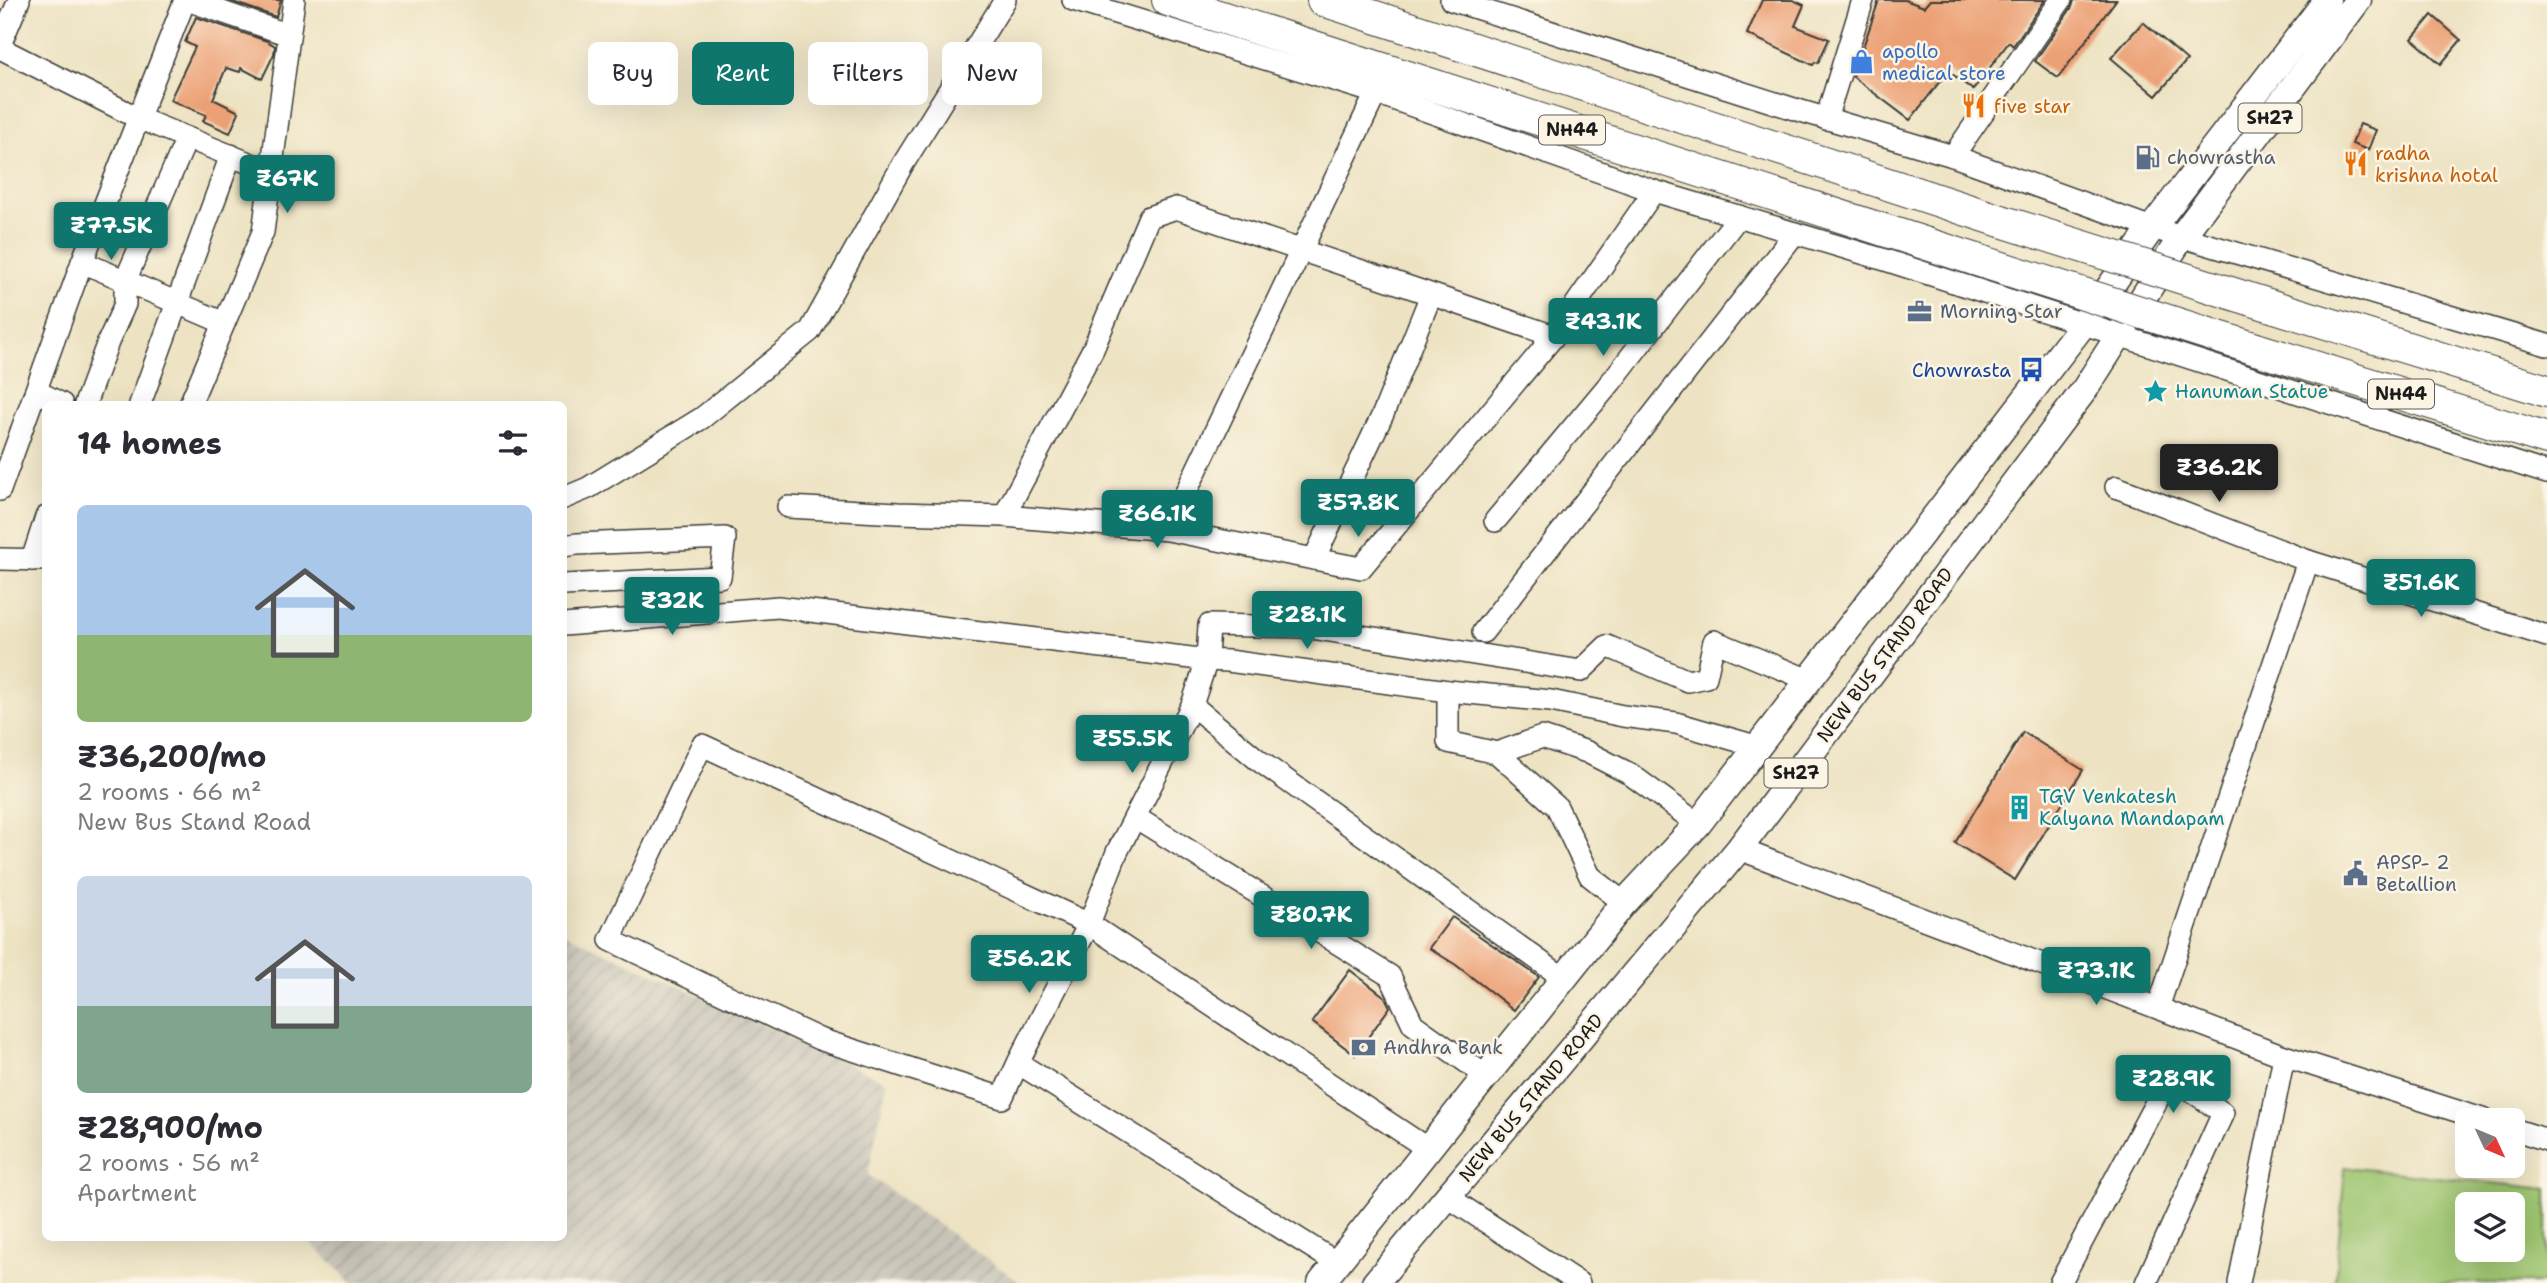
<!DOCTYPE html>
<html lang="en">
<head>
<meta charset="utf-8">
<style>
  body { margin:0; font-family:"Shantell Sans",sans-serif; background:#f2f2f3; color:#2b2b33; height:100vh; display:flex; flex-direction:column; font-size:26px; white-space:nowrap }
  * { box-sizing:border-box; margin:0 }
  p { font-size:23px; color:#7c7c81 }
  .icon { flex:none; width:38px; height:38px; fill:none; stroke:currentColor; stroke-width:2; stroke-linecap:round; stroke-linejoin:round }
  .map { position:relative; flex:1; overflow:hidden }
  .details { position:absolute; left:42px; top:401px; width:525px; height:840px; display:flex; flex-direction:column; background:#fff; border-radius:10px; box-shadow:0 7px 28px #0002 }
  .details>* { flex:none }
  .banner { position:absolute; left:588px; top:42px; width:665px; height:63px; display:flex; gap:14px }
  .needle { width:46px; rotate:134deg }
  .buttons { position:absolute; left:2455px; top:1108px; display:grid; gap:14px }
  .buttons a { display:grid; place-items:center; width:70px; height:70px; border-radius:10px; background:#fff; box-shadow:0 7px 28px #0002; font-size:35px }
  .price { position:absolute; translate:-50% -60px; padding:0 16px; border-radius:7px; background:#0f766e; color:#fff; font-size:23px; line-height:46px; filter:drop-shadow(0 2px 4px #0008) }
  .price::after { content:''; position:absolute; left:50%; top:42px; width:21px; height:16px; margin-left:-10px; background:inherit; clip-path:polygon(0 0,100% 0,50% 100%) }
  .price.on { background:#222; color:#fff }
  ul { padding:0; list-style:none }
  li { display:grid; align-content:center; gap:14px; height:371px; padding:0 35px }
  li span { display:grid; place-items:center; height:217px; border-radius:10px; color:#555 }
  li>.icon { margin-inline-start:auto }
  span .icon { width:126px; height:126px; fill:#fffc; stroke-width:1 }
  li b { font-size:30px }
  h2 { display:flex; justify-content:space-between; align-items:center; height:84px; padding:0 35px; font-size:30px }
  .tag { padding:0 24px; border-radius:10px; background:#fff; box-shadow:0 7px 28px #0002; font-size:24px; line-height:63px }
  .tag.on { background:#0f766e; color:#fff }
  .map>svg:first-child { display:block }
</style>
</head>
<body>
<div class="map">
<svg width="2547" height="1283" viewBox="0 0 2547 1283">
  <defs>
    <pattern id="industrial-furrows" width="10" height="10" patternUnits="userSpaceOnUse" patternTransform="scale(1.75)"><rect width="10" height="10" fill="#c8c4b8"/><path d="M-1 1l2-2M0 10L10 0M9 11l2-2" fill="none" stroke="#aba89e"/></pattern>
  </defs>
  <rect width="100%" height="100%" fill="#fcf5e5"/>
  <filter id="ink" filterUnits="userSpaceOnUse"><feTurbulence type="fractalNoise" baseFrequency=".0143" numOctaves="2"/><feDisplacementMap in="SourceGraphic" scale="14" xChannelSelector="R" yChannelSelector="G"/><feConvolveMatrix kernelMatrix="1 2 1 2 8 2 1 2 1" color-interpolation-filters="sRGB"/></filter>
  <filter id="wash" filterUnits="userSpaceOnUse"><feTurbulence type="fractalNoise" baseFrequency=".00686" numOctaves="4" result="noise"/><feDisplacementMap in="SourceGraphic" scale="28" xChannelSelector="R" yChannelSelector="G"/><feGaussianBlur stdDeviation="1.57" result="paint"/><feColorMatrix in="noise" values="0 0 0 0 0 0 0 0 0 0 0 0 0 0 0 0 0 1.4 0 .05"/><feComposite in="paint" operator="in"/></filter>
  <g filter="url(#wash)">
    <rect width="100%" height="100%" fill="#ede3c3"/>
    <path fill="url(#industrial-furrows)" d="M564 933 887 1082 868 1175 1021 1283H353L304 1237H564Z"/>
    <path fill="#9dc570" stroke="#5c7046" stroke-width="2" fill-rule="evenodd" d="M2345 1167 2547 1189V1283H2335ZM2468 1204H2513V1250H2468Z"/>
    <g id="blocks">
      <g fill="#eca075">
        <path d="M227 0H281L276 17Z"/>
        <path d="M1762 0H1793L1804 5 1795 26 1829 39 1818 63 1815 62 1813 65 1747 34Z"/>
        <path d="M1879 0H1905L1924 7 1930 0H2045L2013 46 2009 42 1973 90 1948 71 1910 120 1853 77Z"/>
        <path d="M2074 0H2116L2058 78 2035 61 2072 7Z"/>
        <path d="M2432 15 2461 40 2441 64 2412 39Z"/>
        <path d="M196 17 267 41 275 46 274 54 262 79 241 68 240 72 226 68 213 99 239 112 230 133 203 121 206 115 170 100 195 47 185 42Z"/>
        <path d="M2143 22 2187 60 2156 96 2111 58Z"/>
        <path d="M2360 124 2376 130 2368 150 2352 144Z"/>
        <path d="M2023 732 2083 770 2015 880 1955 843Z"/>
        <path d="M1452 917 1539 977 1514 1010 1456 965 1429 948Z"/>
        <path d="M1350 970 1385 997 1390 1007 1355 1055 1312 1022Z"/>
      </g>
    </g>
  </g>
  <g filter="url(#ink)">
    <use href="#blocks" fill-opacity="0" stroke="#3b3a35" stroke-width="2"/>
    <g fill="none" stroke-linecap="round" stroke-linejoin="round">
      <defs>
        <g id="minor">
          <path d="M187 0 289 35"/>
          <path d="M1073 0 1376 93 1654 191 1882 259 2547 473"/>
          <path d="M1451 0 1791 108 1953 156 2152 228 2547 345"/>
          <path d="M0 45 19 0"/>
          <path d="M0 48 138 118 271 172"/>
          <path d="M1826 119 1863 0"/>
          <path d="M1953 156 2061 0"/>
          <path d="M82 262 224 323"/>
          <path d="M1431 295 1383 414 1314 559 1361 568 1554 336"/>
          <path d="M36 391 62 404"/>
          <path d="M85 404 108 342 125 304V281L187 138"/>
          <path d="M140 404 231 155"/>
          <path d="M190 404 263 232 294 0"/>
          <path d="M2116 487 2308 561 2547 636"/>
          <path d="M0 490 82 262 185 0"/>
          <path d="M564 498 588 488 702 418 810 331 903 164 1005 0"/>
          <path d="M788 507 898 513 1004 516 1093 349 1149 217 1176 208 1554 336 1654 191"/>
          <path d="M1004 516 1168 530 1314 559"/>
          <path d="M1495 521 1611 382 1739 216"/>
          <path d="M1168 530 1376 93"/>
          <path d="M564 546 577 544 725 538 720 577 564 585"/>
          <path d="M0 559 46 560"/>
          <path d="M32 560 46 517"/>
          <path d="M564 625 778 607 1207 660 1192 705"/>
          <path d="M1483 632 1795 233"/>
          <path d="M1448 691 1228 661 1207 660 1209 625 1305 627 1581 671 1607 646 1688 681 1706 677 1714 641 1809 680"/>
          <path d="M1497 753 1542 737 1587 752 1630 774 1698 824"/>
          <path d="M1135 817 1390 976 1413 1024 1486 1076"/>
          <path d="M1739 849 2284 1056 2239 1283"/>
          <path d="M1624 903 1590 876 1557 807 1497 753 1448 742V691L1551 701 1623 716 1676 723 1759 747"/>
          <path d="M2158 1008 2308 561"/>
          <path d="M2284 1056 2485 1120"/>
          <path d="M1018 1063 1002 1098 819 1039 610 940 702 745 1089 924 1018 1063 1337 1263"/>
          <path d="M2513 1129 2547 1140"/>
          <path d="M1428 1149 1089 924 1117 852 1192 705 1258 760 1565 979"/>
          <path d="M1448 1197 1579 1283"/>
          <path d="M2060 1283 2170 1076 2223 1113 2146 1283"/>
        </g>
        <g id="major">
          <path d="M1321 1283 1624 903 1698 824 2084 323 2152 228 2327 0"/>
          <path d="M1375 1283 1739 849 2085 389 2182 236 2358 0"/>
        </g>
        <g id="highway">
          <path d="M1168 0 1977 260"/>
          <path d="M1323 0 2001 221"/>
          <path d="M2275 307 2547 391"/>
          <path d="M2256 349 2547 439"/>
        </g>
      </defs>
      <use href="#minor" stroke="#3b3a35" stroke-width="24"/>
      <use href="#major" stroke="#3b3a35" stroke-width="29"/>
      <use href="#highway" stroke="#3b3a35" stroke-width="34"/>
      <use href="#minor" stroke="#fff" stroke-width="21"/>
      <use href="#major" stroke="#fff" stroke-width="26"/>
      <use href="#highway" stroke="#fff" stroke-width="32"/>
      <defs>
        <g id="highway-bridge">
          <path d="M2001 221 2275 307"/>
          <path d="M1977 260 2256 349"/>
        </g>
      </defs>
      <use href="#highway-bridge" stroke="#3b3a35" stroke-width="34" stroke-linecap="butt"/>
      <use href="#highway-bridge" stroke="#fff" stroke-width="32"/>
    </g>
  </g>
  <defs>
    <symbol id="shop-bare" viewBox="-9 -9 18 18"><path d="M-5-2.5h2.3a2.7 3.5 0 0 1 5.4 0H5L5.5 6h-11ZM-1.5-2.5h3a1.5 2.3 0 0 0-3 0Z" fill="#3f7fe0" stroke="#fcf5e5" stroke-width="2.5" paint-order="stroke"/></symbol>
    <symbol id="restaurant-bare" viewBox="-9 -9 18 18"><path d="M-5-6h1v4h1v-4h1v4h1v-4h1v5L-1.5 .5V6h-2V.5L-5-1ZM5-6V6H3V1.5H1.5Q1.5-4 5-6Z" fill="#e8710a" stroke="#fcf5e5" stroke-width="2.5" paint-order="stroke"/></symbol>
    <symbol id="fuel-bare" viewBox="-9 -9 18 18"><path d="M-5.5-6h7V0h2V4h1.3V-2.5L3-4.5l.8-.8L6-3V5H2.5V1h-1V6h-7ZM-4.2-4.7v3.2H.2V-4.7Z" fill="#5c6f8a" stroke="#fcf5e5" stroke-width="2.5" paint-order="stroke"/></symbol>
    <symbol id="office-bare" viewBox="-9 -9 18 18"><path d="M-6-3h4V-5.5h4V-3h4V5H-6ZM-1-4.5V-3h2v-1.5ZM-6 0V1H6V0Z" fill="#5c6f8a" stroke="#fcf5e5" stroke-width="2.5" paint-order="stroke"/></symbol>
    <symbol id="bus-bare" viewBox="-9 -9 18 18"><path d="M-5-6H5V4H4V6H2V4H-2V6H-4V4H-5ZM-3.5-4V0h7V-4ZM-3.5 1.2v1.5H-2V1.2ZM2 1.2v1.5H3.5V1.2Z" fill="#1a4fb4" stroke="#fcf5e5" stroke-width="2.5" paint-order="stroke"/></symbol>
    <symbol id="sight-bare" viewBox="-9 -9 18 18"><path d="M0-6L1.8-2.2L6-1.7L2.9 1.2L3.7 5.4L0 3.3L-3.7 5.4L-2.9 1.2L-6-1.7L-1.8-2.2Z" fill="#0f9aa8" stroke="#fcf5e5" stroke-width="2.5" paint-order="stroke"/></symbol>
    <symbol id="building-bare" viewBox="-9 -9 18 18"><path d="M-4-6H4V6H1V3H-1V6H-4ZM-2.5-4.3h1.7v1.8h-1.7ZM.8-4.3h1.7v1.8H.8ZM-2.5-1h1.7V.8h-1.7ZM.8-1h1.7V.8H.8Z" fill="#0f9aa8" stroke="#fcf5e5" stroke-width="2.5" paint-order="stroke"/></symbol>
    <symbol id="civic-bare" viewBox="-9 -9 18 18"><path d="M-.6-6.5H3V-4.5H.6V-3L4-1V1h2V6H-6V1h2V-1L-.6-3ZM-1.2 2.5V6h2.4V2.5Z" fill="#5c6f8a" stroke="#fcf5e5" stroke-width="2.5" paint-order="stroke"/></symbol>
    <symbol id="bank-bare" viewBox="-9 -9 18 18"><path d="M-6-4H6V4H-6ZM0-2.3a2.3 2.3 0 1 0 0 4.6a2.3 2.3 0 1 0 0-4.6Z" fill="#5c6f8a" stroke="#fcf5e5" stroke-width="2.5" paint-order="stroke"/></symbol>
  </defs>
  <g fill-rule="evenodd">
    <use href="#shop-bare" x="1844" y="44" width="35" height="35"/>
    <use href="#restaurant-bare" x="1956" y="88" width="35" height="35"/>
    <use href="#fuel-bare" x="2130" y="140" width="35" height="35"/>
    <use href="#restaurant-bare" x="2338" y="146" width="35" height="35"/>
    <use href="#office-bare" x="1902" y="294" width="35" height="35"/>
    <use href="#bus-bare" x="2014" y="352" width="35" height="35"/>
    <use href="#sight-bare" x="2138" y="374" width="35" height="35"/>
    <use href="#building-bare" x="2002" y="790" width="35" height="35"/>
    <use href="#civic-bare" x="2338" y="856" width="35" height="35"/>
    <use href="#bank-bare" x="1346" y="1030" width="35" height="35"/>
  </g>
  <g text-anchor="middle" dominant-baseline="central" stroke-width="5" stroke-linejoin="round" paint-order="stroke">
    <g fill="#fcf5e5" stroke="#5f5d58" stroke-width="2">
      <rect x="2238.5" y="103.5" width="63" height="29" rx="5"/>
      <rect x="1539" y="115.5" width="66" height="29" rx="5"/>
      <rect x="2368" y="379.5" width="66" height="29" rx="5"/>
      <rect x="1764.5" y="758.5" width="63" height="29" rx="5"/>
    </g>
    <g font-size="18" font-weight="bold" fill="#1c1c1c">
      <text x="2270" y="118">SH27</text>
      <text x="1572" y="130">NH44</text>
      <text x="2401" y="394">NH44</text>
      <text x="1796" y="773">SH27</text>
    </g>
    <g font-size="19" fill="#366cbe" stroke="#fcf5e5" text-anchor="start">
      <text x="1882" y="51">apollo<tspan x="1882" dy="22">medical store</tspan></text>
    </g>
    <g font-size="19" fill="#c56008" stroke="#fcf5e5" text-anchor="start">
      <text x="1994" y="106">five star</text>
      <text x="2375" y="153">radha<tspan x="2375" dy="22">krishna hotal</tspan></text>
    </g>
    <g font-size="19" fill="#4e5e75" stroke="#fcf5e5" text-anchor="start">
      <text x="2167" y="157">chowrastha</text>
      <text x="1940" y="311">Morning Star</text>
      <text x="2376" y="862">APSP- 2<tspan x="2376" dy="22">Betallion</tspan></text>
      <text x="1383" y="1047">Andhra Bank</text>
    </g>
    <g font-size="19" fill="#164399" stroke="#fcf5e5" text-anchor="end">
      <text x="2011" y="370">Chowrasta</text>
    </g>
    <g font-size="19" fill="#0d838f" stroke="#fcf5e5" text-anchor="start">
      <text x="2175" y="391">Hanuman Statue</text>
      <text x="2039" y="796">TGV Venkatesh<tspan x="2039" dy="22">Kalyana Mandapam</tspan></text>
    </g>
    <g font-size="19" fill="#1c1c1c" stroke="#fcf5e5">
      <text transform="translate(1885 655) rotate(-53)">NEW BUS STAND ROAD</text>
      <text transform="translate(1531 1098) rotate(-50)">NEW BUS STAND ROAD</text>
    </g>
  </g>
</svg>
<div class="buttons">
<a><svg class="needle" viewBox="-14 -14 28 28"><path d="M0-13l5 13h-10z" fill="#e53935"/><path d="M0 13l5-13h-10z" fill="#7c7c81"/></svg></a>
<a><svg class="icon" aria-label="layers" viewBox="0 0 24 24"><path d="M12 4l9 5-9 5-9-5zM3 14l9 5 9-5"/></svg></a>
</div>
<b class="price" style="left:287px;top:215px">₹67K</b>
<b class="price" style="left:111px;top:262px">₹77.5K</b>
<b class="price" style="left:1603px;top:358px">₹43.1K</b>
<b class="price on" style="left:2219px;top:504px">₹36.2K</b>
<b class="price" style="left:1358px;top:539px">₹57.8K</b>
<b class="price" style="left:1157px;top:550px">₹66.1K</b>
<b class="price" style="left:2421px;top:619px">₹51.6K</b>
<b class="price" style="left:672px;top:637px">₹32K</b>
<b class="price" style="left:1307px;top:651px">₹28.1K</b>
<b class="price" style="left:1132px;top:775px">₹55.5K</b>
<b class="price" style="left:1311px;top:951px">₹80.7K</b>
<b class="price" style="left:1029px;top:995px">₹56.2K</b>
<b class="price" style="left:2096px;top:1007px">₹73.1K</b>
<b class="price" style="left:2173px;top:1115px">₹28.9K</b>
<div class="banner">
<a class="tag">Buy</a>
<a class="tag on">Rent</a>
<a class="tag">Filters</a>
<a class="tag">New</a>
</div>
<section class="details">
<h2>14 homes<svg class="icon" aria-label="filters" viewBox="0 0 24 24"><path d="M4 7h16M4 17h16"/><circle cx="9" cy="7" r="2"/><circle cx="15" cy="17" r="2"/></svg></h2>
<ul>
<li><span style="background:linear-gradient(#a9c7e8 60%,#8fb573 0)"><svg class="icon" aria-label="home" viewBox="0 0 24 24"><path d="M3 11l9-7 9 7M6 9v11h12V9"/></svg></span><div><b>₹36,200/mo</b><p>2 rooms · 66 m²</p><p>New Bus Stand Road</p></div></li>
<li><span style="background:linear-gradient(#c9d6e8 60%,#7fa58c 0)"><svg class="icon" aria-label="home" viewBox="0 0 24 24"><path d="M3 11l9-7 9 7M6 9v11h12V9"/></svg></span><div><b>₹28,900/mo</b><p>2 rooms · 56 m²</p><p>Apartment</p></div></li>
</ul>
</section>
</div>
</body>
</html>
